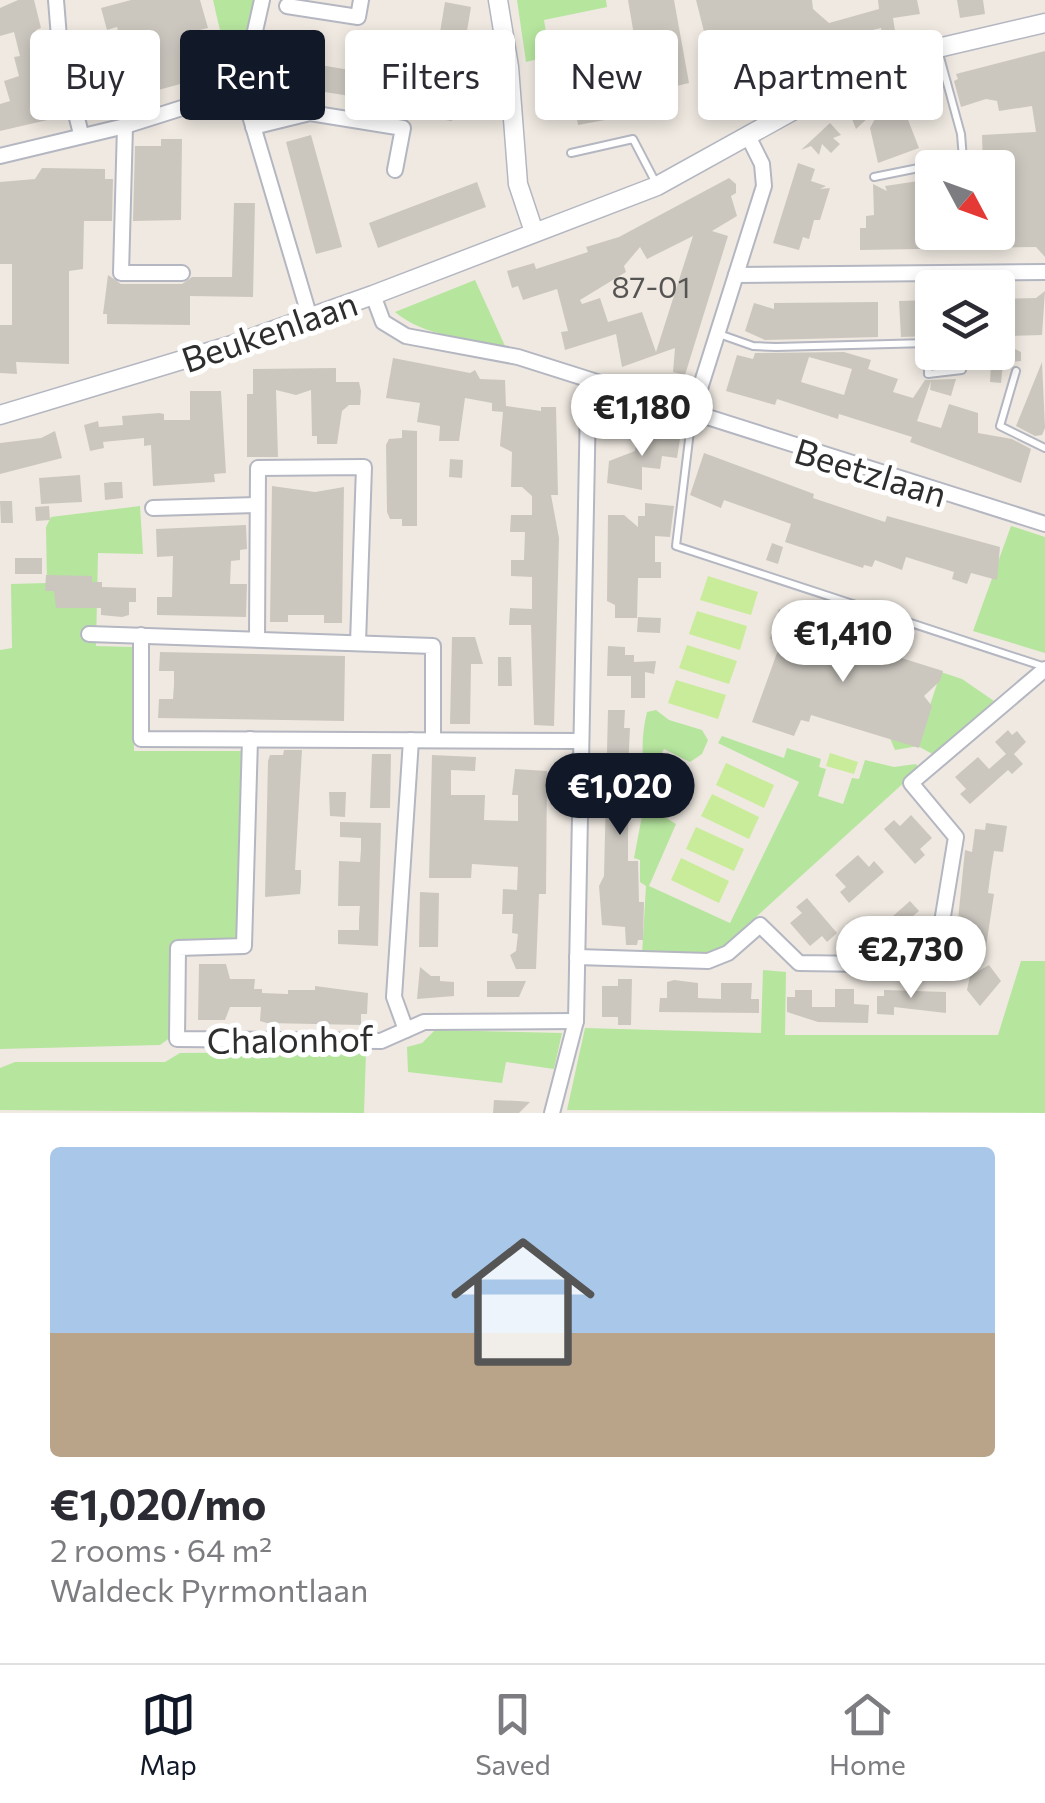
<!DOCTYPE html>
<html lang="en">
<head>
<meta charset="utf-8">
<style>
  body { margin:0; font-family:Commissioner,sans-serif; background:#f2f2f3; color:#2b2b33; height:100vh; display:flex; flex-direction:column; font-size:38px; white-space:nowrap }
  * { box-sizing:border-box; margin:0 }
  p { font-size:32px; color:#7c7c81 }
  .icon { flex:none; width:55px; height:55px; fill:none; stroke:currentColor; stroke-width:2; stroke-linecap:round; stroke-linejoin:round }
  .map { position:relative; height:1113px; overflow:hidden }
  .sheet { display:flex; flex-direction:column; background:#fff; flex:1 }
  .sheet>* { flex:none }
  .top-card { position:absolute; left:30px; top:30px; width:985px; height:90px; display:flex; gap:20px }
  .needle { width:65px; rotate:131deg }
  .fabs { position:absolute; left:915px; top:150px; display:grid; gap:20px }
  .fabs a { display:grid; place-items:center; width:100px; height:100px; border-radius:10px; background:#fff; box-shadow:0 5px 15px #0003; font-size:50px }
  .price { position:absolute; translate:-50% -85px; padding:0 22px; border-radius:35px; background:#fff; color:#222; font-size:32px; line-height:65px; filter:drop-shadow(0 2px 5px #0008) }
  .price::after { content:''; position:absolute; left:50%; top:60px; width:30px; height:22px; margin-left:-15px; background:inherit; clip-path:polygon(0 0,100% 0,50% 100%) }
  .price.on { background:#111827; color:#fff }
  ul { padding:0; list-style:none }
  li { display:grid; align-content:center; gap:20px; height:530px; padding:0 50px }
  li+li { border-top:2px solid #e1e1e2 }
  li span { display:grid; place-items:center; height:310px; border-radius:10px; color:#555 }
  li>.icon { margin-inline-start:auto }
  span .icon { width:180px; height:180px; fill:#fffc; stroke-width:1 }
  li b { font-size:42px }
  .chip { padding:0 35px; border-radius:10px; background:#fff; box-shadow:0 5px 15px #0003; font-size:35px; line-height:90px }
  .chip.on { background:#111827; color:#fff }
  .menu { display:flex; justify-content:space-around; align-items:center; height:140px; border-top:2px solid #e1e1e2; background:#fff; font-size:28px; color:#7c7c81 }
  .menu a { display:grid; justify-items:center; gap:5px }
  .menu .on { color:#111827 }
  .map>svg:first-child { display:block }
</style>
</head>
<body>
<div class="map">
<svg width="1045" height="1113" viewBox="0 0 1045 1113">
  <rect width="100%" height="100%" fill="#efe9e1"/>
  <g fill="#b6e59e">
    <path d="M213 0H257L244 65 231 78Z"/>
    <path d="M517 0H606L607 7 544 20 550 56 526 62Z"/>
    <path d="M475 280 506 348C469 339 423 336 395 312Z"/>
    <path d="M140 506 143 554 98 553 96 646 133 647 134 751H244L237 940 174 941 171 1037 160 1045 0 1049V650L12 648 11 584 47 583 46 527 51 517Z"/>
    <path d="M1011 526 1045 537V653L973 631Z"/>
    <path d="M941 672 962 679 994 701 934 755 918 746 895 750 889 736 917 744Z"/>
    <path d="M656 710 669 720 702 730 708 740 702 754 690 762 664 749 650 776 666 784C670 798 667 804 658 813L676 824 649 886 730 923 799 782 718 743 722 736 784 758 787 748 821 759 819 767 826 769 818 796 843 804 852 778 859 779 865 760 894 767 916 764 919 769 724 946 702 955H642L646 886 640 882V860L634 858 642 816 638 803 651 791C640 768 641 736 647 712Z"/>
    <path d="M1021 961H1045V1113L567 1110 585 1028 761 1033 763 970 786 972 785 1035H998Z"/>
    <path d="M435 1030 562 1033 554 1069 506 1062 502 1083 408 1072 407 1047 422 1043Z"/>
    <path d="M366 1052 364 1113 0 1110V1068L15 1062H165L180 1053Z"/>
  </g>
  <g fill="#c9ec9a">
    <path d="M708 576 758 592 751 615 700 600Z"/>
    <path d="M697 611 747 626 740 650 689 634Z"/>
    <path d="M687 645 737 661 729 684 679 668Z"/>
    <path d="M676 680 726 695 718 719 668 703Z"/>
    <path d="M830 753 858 762 854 774 826 766Z"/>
    <path d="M726 763 774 785 764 808 716 785Z"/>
    <path d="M712 794 759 817 749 839 701 816Z"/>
    <path d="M696 827 744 849 734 871 686 849Z"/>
    <path d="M681 858 729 881 719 903 671 880Z"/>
  </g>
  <g fill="#cbc7bf" fill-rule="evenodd">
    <path d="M18 0H34L41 28 36 30 40 66 33 68 40 94 59 89 64 109 54 112 56 118 0 131V104L10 101 4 81 19 76 14 57 20 56 14 32 0 36V8Z"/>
    <path d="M131 0H200L208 28 200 30 210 70 201 73 202 78 93 108 82 66 124 52 117 27 107 30 101 8Z"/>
    <path d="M628 0H674L689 83 644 94Z"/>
    <path d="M696 0H812L813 9 829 23 879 9 878 0H917L920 14 893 18 896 37 883 39 881 28 837 39 836 35 808 36V66L762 62 760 38 730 46 736 70 715 75Z"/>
    <path d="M957 0H983L985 14 960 18Z"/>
    <path d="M445 2 471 7 452 121 426 117Z"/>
    <path d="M607 35 621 117 578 125 564 43Z"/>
    <path d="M1045 51V257L1036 247 860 250V228H866V216L874 215 873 184 887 191 885 186 932 179V232H998V168H983L982 135 1036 132 1032 106 999 111 997 101 986 99 961 107 954 81 958 79 956 74Z"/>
    <path d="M278 58 392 77 388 102 274 84Z"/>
    <path d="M932 81 938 96 924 102 917 86Z"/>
    <path d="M898 94 919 148 878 163 870 128 883 104 856 129 850 114Z"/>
    <path d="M830 123 841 135 833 138 840 144 831 153 822 144 819 155 811 146 801 150Z"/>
    <path d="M311 135 342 247 316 254 286 142Z"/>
    <path d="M161 139H182L181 220 133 221 135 146H161Z"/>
    <path d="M798 163 815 169 811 181 826 186 820 189 830 188 820 220H814L809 239 803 237 799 250 773 243Z"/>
    <path d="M42 168 105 169V179H113L112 221H84L83 269 69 271V364L16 362 17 374 0 373V325H12V264H0V182L35 179Z"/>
    <path d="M729 178 736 184V193L731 196 737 216 712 231 728 236 685 375 673 372 675 348 622 367 616 334 565 350 561 332 568 331 557 289 523 300 518 286 512 288 507 271 534 263 536 269 588 252 586 247 619 237ZM693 236 656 352 642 312 608 322 600 298 582 304 580 300 626 272 624 266 640 247 647 259Z"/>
    <path d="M477 182 486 207 378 248 369 223Z"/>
    <path d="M234 203H255L253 297 190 296V325L107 324V314H103L108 275 121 284H182L192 277H232Z"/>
    <path d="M1045 291 1042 335 1004 336 998 299 1036 298Z"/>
    <path d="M932 300V336L901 337 899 301Z"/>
    <path d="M878 302V337L765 340 745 331 754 303 774 309V303Z"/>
    <path d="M998 340 1021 352V361L1003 363 1001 383 990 382 991 364 971 366V352H998Z"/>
    <path d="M844 352 871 360 868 369 898 379 893 392 913 398 925 380 956 379 951 396 930 390 931 381 917 421 941 428 949 404 978 413V433L1012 439 1031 449 1021 483 910 442 912 437 839 414 838 419 777 399 775 405 726 391 737 355 753 359 755 353ZM809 357 852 369 844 395 801 382Z"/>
    <path d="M393 358 470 373 475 370 480 379 505 380 506 406 541 411V407H556L558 495H551L559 538 554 726 534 725 531 625H509L510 608 532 609V577L511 576V560H524L525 532H510L511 515H532V496L522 487H511L512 452 500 446 503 412 492 411V403L465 398 459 441H439L440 426 417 422 420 403 386 398Z"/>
    <path d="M1042 362 1045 428 1042 435 1035 436 1016 426Z"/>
    <path d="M336 368V382H359L361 391 360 405H349L342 411 337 444H317V436H312L311 390 296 395 276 390 278 457H247V394H253V369Z"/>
    <path d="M190 391H221L226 473 214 474 215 482 153 486 151 445 144 446V438L103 442 104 448 90 451 84 425 98 421 99 427 123 425 122 416 159 413 164 414V420H190Z"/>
    <path d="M402 430 417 431V526H402V519H390L387 512 386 445 389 439 402 438Z"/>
    <path d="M55 431 62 458 0 474V443L41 438Z"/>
    <path d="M651 431 680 439 677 458 662 456 660 469 642 467V490L607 483 609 461 635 451 639 432Z"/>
    <path d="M704 453 814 494 813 498 885 522 887 516 1000 547 997 580 971 573 967 584 952 579 954 572 906 557 902 570 875 560 872 567 864 565 863 568 785 542 791 524 724 500 721 508 690 495Z"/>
    <path d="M450 459 463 460 462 478 449 477Z"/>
    <path d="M80 475 82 502 41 504 39 478Z"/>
    <path d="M112 482H122L123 498 105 500 104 483Z"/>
    <path d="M272 486 315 492 344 487 342 623H324V615H288V622H270Z"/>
    <path d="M0 501H12L13 523H1Z"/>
    <path d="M645 503 674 506 670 537 655 536V562H661V578H638L637 618H615V605L607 601 608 515H624L638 527V516H645Z"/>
    <path d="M49 506 50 520 36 521 35 507Z"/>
    <path d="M246 525 247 549 240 550V560L231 561 230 584H247L246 617 157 615V597H172L173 556 157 557 156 529Z"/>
    <path d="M772 543 783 547 778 564 766 560Z"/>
    <rect x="15" y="558" width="27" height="16"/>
    <path d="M46 575 92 576V582H102V587L136 588V602H129V615L122 617 101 615V608H56L54 591H45Z"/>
    <path d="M779 609 809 618 806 628 943 671 940 681 924 696 932 706 919 748 811 715 809 722 801 720 794 736 752 722 781 642 770 639Z"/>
    <path d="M638 617 661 618 660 633 637 632Z"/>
    <path d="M452 637H475L483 664H471L470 724H450Z"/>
    <path d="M608 646 625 647V655H634V662L656 661 654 674 645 672V698H631V676H607Z"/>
    <path d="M160 652 345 656 344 721 158 718 159 699H173L174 685V671H159Z"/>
    <path d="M498 657H511L512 686H498Z"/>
    <path d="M608 710H625L624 728H630L628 769H641V784H628V861H638L639 902H644L643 940H638L637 945H626L625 927 602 925 599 886 604 876Z"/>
    <path d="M1008 730 1012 735 1017 731 1026 742 1014 754 1023 764 1012 774 1008 770 970 804 960 794 966 789 955 777 978 757 989 769 1006 754 995 742Z"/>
    <path d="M284 750H302L295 870H301V882L300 894 265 897 268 761 270 755H283Z"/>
    <path d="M372 754H391L390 808H370Z"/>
    <path d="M432 755 476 757 475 771 451 770V795H485L484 820 518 821V795H512L515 769 547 771 546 894H539L536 969H516L510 955 516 951 518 934 512 933 513 914H502L503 889 517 890 518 867 472 864 471 878H429Z"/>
    <path d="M663 756 686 767 676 786 653 775Z"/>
    <path d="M329 792H346L345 817 330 816Z"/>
    <path d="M911 815 932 838 920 849 925 855 915 864 884 829 894 820 900 826Z"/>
    <path d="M340 822 381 823 378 946 338 944V930H359V918L360 906H338L339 861 360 862 361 850V838L340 837Z"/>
    <path d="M986 823 1007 826 1003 852 994 851 991 870 988 893 994 894 986 947 965 944 968 921 958 920 965 850 972 852 975 829 985 830Z"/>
    <path d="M858 855 869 867 874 861 884 872 849 903 840 892 846 887 835 875Z"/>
    <path d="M420 892 439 893 438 947H419Z"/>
    <path d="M807 898 837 933 827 942 822 936 810 946 790 923 802 913 796 907Z"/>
    <path d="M910 901 919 911 913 916 924 928 901 948 890 937 884 942 875 932Z"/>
    <path d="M199 964H226L230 979H255L254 989H262V993L288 994V990H315V986L368 993 367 1014H361V1025L267 1023 260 1021 261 1007H230L225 1020H198Z"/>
    <path d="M989 965 1001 981 980 1006 967 990 970 976Z"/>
    <path d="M420 967 431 976H440V981L454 982V996L417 999Z"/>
    <path d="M618 979H632L631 1025H618V1017H602V986H618Z"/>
    <path d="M674 980 698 983V998L721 999V983H752L751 999H759V1013L659 1012 660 998H667V982Z"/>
    <path d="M487 981H526L519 997H487Z"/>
    <path d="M835 989H854V1004L869 1005 868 1023 818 1022 787 1012V997H795V990H812V1007H835Z"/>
    <path d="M884 990 946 992V1013L894 1007V1015L877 1014V996H884Z"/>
    <path d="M494 1100 518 1101 530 1102 519 1113H493Z"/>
  </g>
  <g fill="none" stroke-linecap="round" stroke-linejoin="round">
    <defs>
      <g id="service">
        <path d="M571 153 633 139 657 185"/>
        <path d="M874 177 963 159 961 134 938 50"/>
        <path d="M719 334 753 346 776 347 928 343V374L962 370 960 352"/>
        <path d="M1016 371 1000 426 1045 448"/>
        <path d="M692 415 676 546 1045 667"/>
      </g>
      <g id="minor">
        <path d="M56 0 60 50 81 134"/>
        <path d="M262 0 242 89 310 318"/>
        <path d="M287 6 358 17 361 0"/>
        <path d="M125 126 121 273H182"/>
        <path d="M253 127 310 113 403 128 395 170"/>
        <path d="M0 156 125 126 242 89"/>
        <path d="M736 275 1045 272"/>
        <path d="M373 295 383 322 406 336 518 357 1045 524"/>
        <path d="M692 414 764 186 762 164 749 138"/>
        <path d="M153 508 257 505"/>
        <path d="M89 634 433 646V738"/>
        <path d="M141 635V739L581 741"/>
        <path d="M257 637 258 468 364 467 358 643"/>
        <path d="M250 739 244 946 178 948 177 1039 381 1041 424 1022 576 1021"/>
        <path d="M577 957 708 961 728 953 760 925 799 963 935 965 956 837 911 783 1045 669"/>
        <path d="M406 1030 394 997 411 740"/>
        <path d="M552 1113 576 1021 588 403 595 383"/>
      </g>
      <g id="tertiary">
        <path d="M498 0 509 67 518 184 534 232"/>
        <path d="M0 415 235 344 373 295 657 186 843 83 938 48 1045 23"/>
      </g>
    </defs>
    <use href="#service" stroke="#b4b7c1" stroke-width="10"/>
    <use href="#minor" stroke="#b4b7c1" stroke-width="18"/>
    <use href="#tertiary" stroke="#b4b7c1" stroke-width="21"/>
    <use href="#service" stroke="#fff" stroke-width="6"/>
    <use href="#minor" stroke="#fff" stroke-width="14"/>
    <use href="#tertiary" stroke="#fff" stroke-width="18"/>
  </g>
  <g text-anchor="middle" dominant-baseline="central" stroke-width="10" stroke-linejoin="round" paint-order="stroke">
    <g font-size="30" fill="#555452">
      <text x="651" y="285">87-01</text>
    </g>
    <g font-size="35" fill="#2e2e2e" stroke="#fff">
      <text transform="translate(269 330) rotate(-19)">Beukenlaan</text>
      <text transform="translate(871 471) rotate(17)">Beetzlaan</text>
      <text transform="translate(290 1038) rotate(-1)">Chalonhof</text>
    </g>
  </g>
</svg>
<div class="fabs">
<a><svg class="needle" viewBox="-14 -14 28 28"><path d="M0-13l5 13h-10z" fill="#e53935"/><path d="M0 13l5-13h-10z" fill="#7c7c81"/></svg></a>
<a><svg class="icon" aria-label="layers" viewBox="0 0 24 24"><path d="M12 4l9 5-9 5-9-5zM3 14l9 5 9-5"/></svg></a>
</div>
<b class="price" style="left:642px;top:459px">€1,180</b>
<b class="price" style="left:843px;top:685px">€1,410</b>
<b class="price on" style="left:620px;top:838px">€1,020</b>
<b class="price" style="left:911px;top:1001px">€2,730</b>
<div class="top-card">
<a class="chip">Buy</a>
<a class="chip on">Rent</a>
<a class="chip">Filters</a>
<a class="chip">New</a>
<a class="chip">Apartment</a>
</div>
</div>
<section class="sheet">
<ul>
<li><span style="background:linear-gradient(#a9c7e8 60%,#b9a48a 0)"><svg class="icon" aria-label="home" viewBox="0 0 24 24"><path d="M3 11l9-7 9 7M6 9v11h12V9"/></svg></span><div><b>€1,020/mo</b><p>2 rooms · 64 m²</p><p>Waldeck Pyrmontlaan</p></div></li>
</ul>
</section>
<nav class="menu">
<a class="on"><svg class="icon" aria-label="map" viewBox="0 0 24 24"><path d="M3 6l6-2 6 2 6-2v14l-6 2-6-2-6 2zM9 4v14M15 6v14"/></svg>Map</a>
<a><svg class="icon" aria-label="saved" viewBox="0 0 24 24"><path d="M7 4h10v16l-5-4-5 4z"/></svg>Saved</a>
<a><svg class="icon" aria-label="home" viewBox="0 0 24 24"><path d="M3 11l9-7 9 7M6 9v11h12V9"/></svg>Home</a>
</nav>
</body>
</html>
